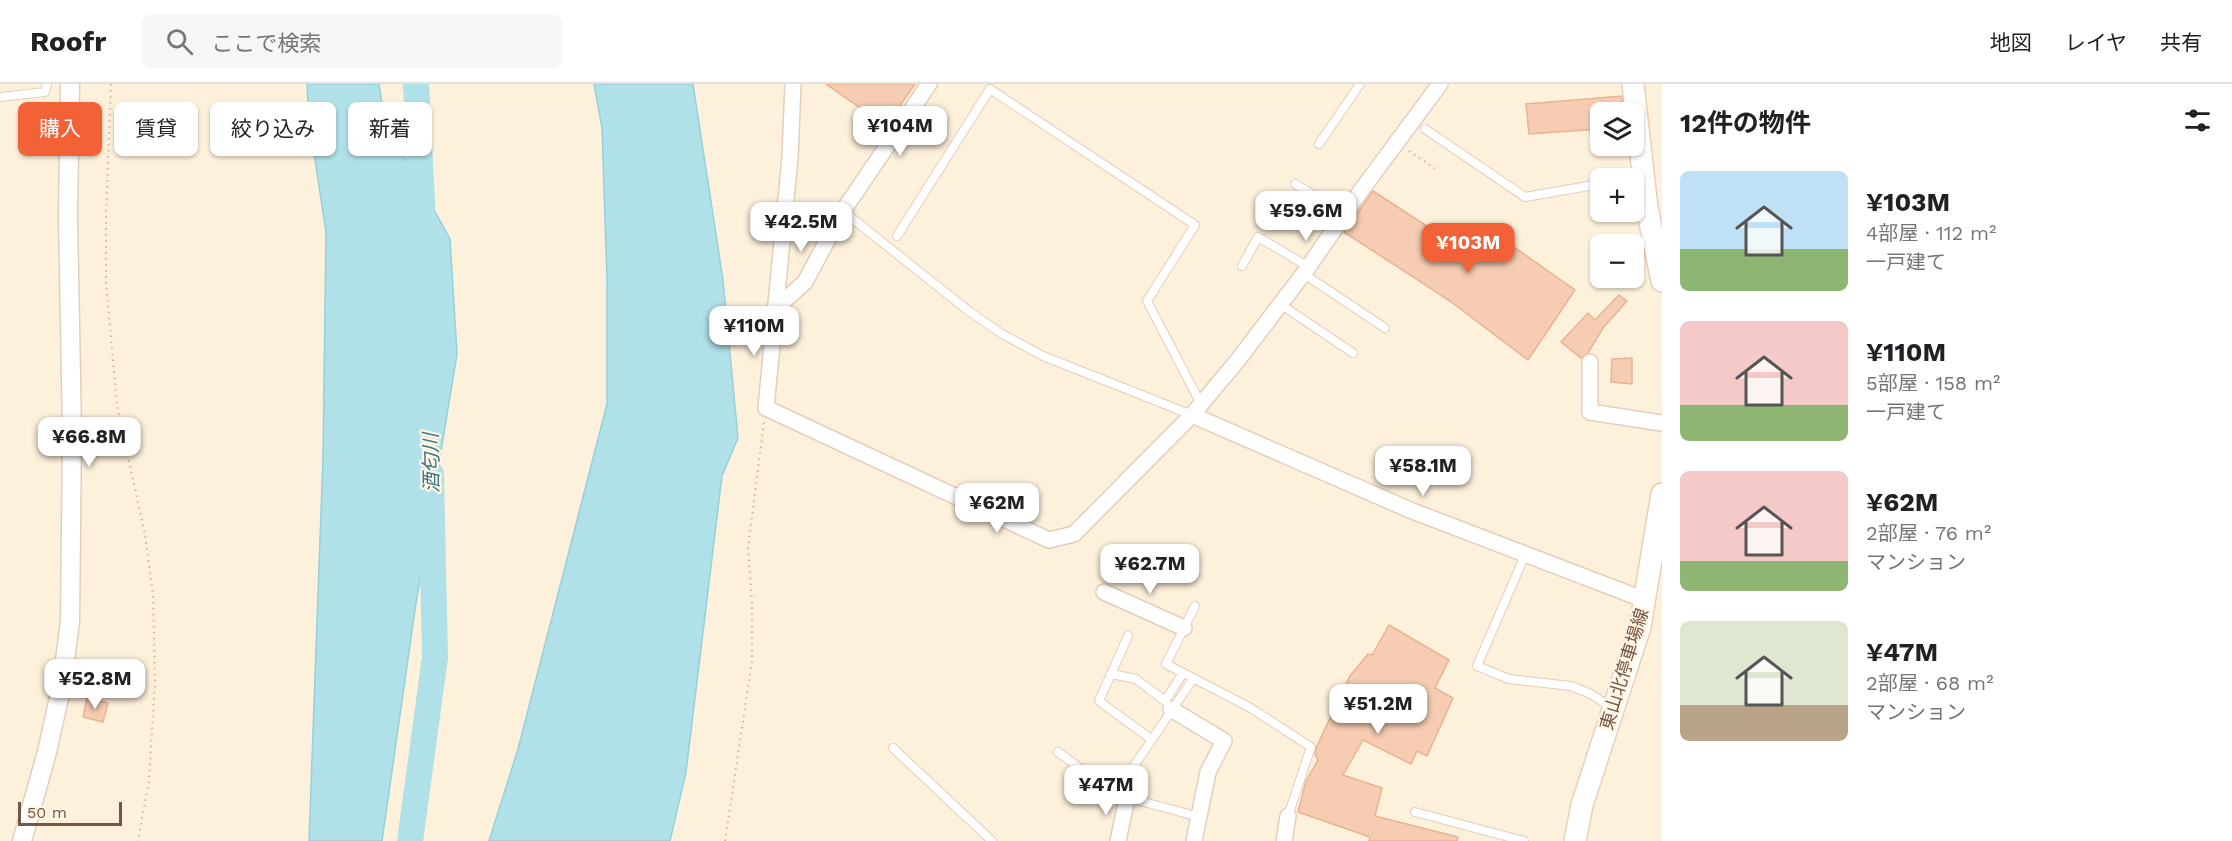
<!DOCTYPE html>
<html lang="ja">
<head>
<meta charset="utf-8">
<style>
  body { margin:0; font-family:"Work Sans","Noto Sans JP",sans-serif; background:#f6f6f6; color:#202124; height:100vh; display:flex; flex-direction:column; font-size:22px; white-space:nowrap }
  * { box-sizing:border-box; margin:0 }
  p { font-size:20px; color:#757577 }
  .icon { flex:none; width:33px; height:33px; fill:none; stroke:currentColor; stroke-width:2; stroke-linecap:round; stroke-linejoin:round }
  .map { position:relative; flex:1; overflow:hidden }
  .drawer { display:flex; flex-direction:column; background:#fff; width:570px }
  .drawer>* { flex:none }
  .banner { position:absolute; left:18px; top:18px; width:570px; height:54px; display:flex; gap:12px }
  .fabs { position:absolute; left:1590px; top:18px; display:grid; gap:12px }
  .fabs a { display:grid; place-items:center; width:54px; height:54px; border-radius:9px; background:#fff; box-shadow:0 2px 4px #0004; font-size:30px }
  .scale { position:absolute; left:18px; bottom:15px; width:104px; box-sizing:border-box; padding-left:6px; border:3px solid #755544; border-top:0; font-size:16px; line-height:21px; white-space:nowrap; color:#755544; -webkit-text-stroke:4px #fff5e4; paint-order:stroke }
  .price { position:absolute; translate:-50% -51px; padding:0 14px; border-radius:12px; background:#fff; color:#222; font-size:20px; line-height:39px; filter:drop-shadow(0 2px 3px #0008) }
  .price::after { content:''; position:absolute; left:50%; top:36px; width:18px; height:14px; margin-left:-9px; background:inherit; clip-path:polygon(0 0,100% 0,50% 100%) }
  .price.on { background:#f36136; color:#fff }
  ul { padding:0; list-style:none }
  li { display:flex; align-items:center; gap:18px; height:150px; padding:0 18px }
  li span { display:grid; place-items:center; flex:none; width:168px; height:120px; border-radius:9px; color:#555 }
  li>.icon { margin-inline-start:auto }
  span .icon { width:72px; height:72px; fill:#fffc; stroke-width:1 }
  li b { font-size:26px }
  h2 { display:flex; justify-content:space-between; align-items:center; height:72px; padding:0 18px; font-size:26px }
  .pill { padding:0 21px; border-radius:9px; background:#fff; box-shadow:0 2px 4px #0004; font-size:21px; line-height:54px }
  .pill.on { background:#f36136; color:#fff }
  header { display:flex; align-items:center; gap:36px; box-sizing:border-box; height:84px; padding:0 30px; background:#fff; border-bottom:2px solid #e0e0e0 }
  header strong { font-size:28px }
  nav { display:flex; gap:33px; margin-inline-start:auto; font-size:21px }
  .search { width:420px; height:54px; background:#f6f6f6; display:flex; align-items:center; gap:15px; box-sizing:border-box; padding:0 21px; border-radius:9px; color:#757577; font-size:22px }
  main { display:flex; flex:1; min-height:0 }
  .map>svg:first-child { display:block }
</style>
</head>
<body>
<header>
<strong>Roofr</strong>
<div class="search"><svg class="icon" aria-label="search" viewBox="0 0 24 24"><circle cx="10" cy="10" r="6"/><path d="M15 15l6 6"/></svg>ここで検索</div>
<nav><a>地図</a><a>レイヤ</a><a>共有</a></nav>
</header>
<main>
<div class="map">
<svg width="1662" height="757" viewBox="0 0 1662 757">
  <rect width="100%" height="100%" fill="#fef1dc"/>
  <g fill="#b0e0e8" stroke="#95d0db" stroke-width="1.5">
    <path d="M307 0H379L385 37 450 155 457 270 415 526 382 757H309L323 374 326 148 309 37Z"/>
    <path d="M594 0H693L723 196 738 354 722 392 686 688 670 757H489L518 665 607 320V195L602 44Z"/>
  </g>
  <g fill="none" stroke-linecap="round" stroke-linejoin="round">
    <g stroke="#b0e0e8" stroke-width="26">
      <path d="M416 0 423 138"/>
      <path d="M410 757 435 573 431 390"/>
    </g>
  </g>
  <g fill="#f6cdb2" stroke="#e9b391" stroke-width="1.5">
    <path d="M826 0H915L886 42Z"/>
    <path d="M1622 12 1623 28H1599L1600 45 1529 50 1526 20Z"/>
    <path d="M1373 107 1479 176 1497 151 1575 206 1528 276 1450 217 1344 148Z"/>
    <path d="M1619 211 1627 217 1603 244 1588 269 1581 274 1561 258 1588 229 1595 236Z"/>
    <path d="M1632 274V300L1611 298 1612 275Z"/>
    <path d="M1389 541 1449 576 1435 604 1453 614 1427 672 1417 667 1411 680 1363 656 1343 691 1382 704 1375 732 1458 753 1457 757H1369L1370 753 1298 728 1306 697 1318 676 1315 670 1317 662 1350 592 1368 570 1372 571Z"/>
    <path d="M87 614 108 619 103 638 83 633Z"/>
  </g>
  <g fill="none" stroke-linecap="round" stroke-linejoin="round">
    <defs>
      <g id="service">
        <path d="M0 13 45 8 47 0"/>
        <path d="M1425 45 1525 113 1600 100"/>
        <path d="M1319 60 1360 0"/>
        <path d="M1295 100 1346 130"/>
        <path d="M843 127 970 228 1002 250 1043 272 1192 331"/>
        <path d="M897 152 990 5 1195 141 1147 217 1201 320"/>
        <path d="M1242 182 1258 153 1309 183"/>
        <path d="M1304 190 1385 244"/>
        <path d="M1280 220 1353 269"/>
        <path d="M1525 471 1477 582 1509 595 1571 602 1591 610 1612 624"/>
        <path d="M1195 522 1166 580 1249 623 1311 663 1288 732"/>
        <path d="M1128 552 1099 617 1151 655"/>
        <path d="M1111 590 1136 595 1165 617 1183 589"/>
        <path d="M893 664 992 757"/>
        <path d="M1058 668 1115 710 1199 733"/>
        <path d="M1115 710 1193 595"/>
        <path d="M1415 728 1524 757"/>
      </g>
      <g id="minor">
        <path d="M793 0 790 74 766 324 1049 456 1074 450 1192 331 1238 276 1307 185 1360 108 1440 0"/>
        <path d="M775 225 805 198 843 127 929 0"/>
        <path d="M1590 278V328L1662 339"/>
        <path d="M1192 331 1410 426 1645 516"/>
        <path d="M1104 508 1184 544"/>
        <path d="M1171 625 1224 657 1208 688 1194 757"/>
        <path d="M1118 757 1127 714"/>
        <path d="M1284 757 1288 732"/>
      </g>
      <path id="tertiary" d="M22 757 47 668 62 600 70 537 72 348 68 133 70 0"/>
      <g id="secondary">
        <path d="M1633 0 1647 124 1662 197"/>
        <path d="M1575 757 1582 721 1640 543 1662 410"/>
      </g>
    </defs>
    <use href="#service" stroke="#e4cebb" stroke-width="10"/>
    <use href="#minor" stroke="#e4cebb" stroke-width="18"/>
    <use href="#tertiary" stroke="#e4cebb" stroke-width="21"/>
    <use href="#secondary" stroke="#eacfb7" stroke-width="24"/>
    <g stroke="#dab096" stroke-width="2" stroke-dasharray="1.5 4.5" stroke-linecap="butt">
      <path d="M111 0 106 131V198L117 321 145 451 153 511 154 552 155 598 149 696 138 757"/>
      <path d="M1409 67 1437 86"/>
      <path d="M725 757 752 577V519L748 464 764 338"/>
    </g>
    <use href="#service" stroke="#fff" stroke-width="8"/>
    <use href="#minor" stroke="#fff" stroke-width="15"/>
    <use href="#tertiary" stroke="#fff" stroke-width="18"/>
    <use href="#secondary" stroke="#fff" stroke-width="21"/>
  </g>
  <g text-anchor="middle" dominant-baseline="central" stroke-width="4.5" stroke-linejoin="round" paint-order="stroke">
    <g font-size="18" fill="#755544" stroke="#fff5e4">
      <text transform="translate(1624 585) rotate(-73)">東山北停車場線</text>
    </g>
    <g font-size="20" font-style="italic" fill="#397783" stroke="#fff5e4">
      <text transform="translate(431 379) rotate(-91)">酒匂川</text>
    </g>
  </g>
</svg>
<div class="fabs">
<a><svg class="icon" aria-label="layers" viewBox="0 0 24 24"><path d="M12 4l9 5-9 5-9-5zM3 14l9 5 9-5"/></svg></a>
<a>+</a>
<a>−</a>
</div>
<div class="scale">50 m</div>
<b class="price" style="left:900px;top:73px">¥104M</b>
<b class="price" style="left:1306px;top:158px">¥59.6M</b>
<b class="price" style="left:801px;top:169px">¥42.5M</b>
<b class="price on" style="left:1468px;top:190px">¥103M</b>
<b class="price" style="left:754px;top:273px">¥110M</b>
<b class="price" style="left:89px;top:384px">¥66.8M</b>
<b class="price" style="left:1423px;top:413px">¥58.1M</b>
<b class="price" style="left:997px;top:450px">¥62M</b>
<b class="price" style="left:1150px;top:511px">¥62.7M</b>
<b class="price" style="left:95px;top:626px">¥52.8M</b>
<b class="price" style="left:1378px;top:651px">¥51.2M</b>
<b class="price" style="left:1106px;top:732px">¥47M</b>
<div class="banner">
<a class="pill on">購入</a>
<a class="pill">賃貸</a>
<a class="pill">絞り込み</a>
<a class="pill">新着</a>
</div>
</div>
<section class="drawer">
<h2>12件の物件<svg class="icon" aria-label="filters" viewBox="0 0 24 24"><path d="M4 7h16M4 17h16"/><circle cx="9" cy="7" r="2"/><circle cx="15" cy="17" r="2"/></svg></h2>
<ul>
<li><span style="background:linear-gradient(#bfe0f5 65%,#8fb573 0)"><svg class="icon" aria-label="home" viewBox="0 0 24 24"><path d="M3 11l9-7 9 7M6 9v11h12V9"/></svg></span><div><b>¥103M</b><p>4部屋 · 112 m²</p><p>一戸建て</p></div></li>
<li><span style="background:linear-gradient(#f6c9c9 70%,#8fb573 0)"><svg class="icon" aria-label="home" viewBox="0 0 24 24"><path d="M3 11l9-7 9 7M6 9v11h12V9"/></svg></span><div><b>¥110M</b><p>5部屋 · 158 m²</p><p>一戸建て</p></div></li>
<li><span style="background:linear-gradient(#f6c9c9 75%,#8fb573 0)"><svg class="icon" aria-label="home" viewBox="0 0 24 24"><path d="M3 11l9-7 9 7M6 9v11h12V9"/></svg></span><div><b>¥62M</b><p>2部屋 · 76 m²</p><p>マンション</p></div></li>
<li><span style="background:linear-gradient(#dfe7d0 70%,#b9a48a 0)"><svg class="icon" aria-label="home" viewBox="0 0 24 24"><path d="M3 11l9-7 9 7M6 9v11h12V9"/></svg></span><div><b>¥47M</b><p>2部屋 · 68 m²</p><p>マンション</p></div></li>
</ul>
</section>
</main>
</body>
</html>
